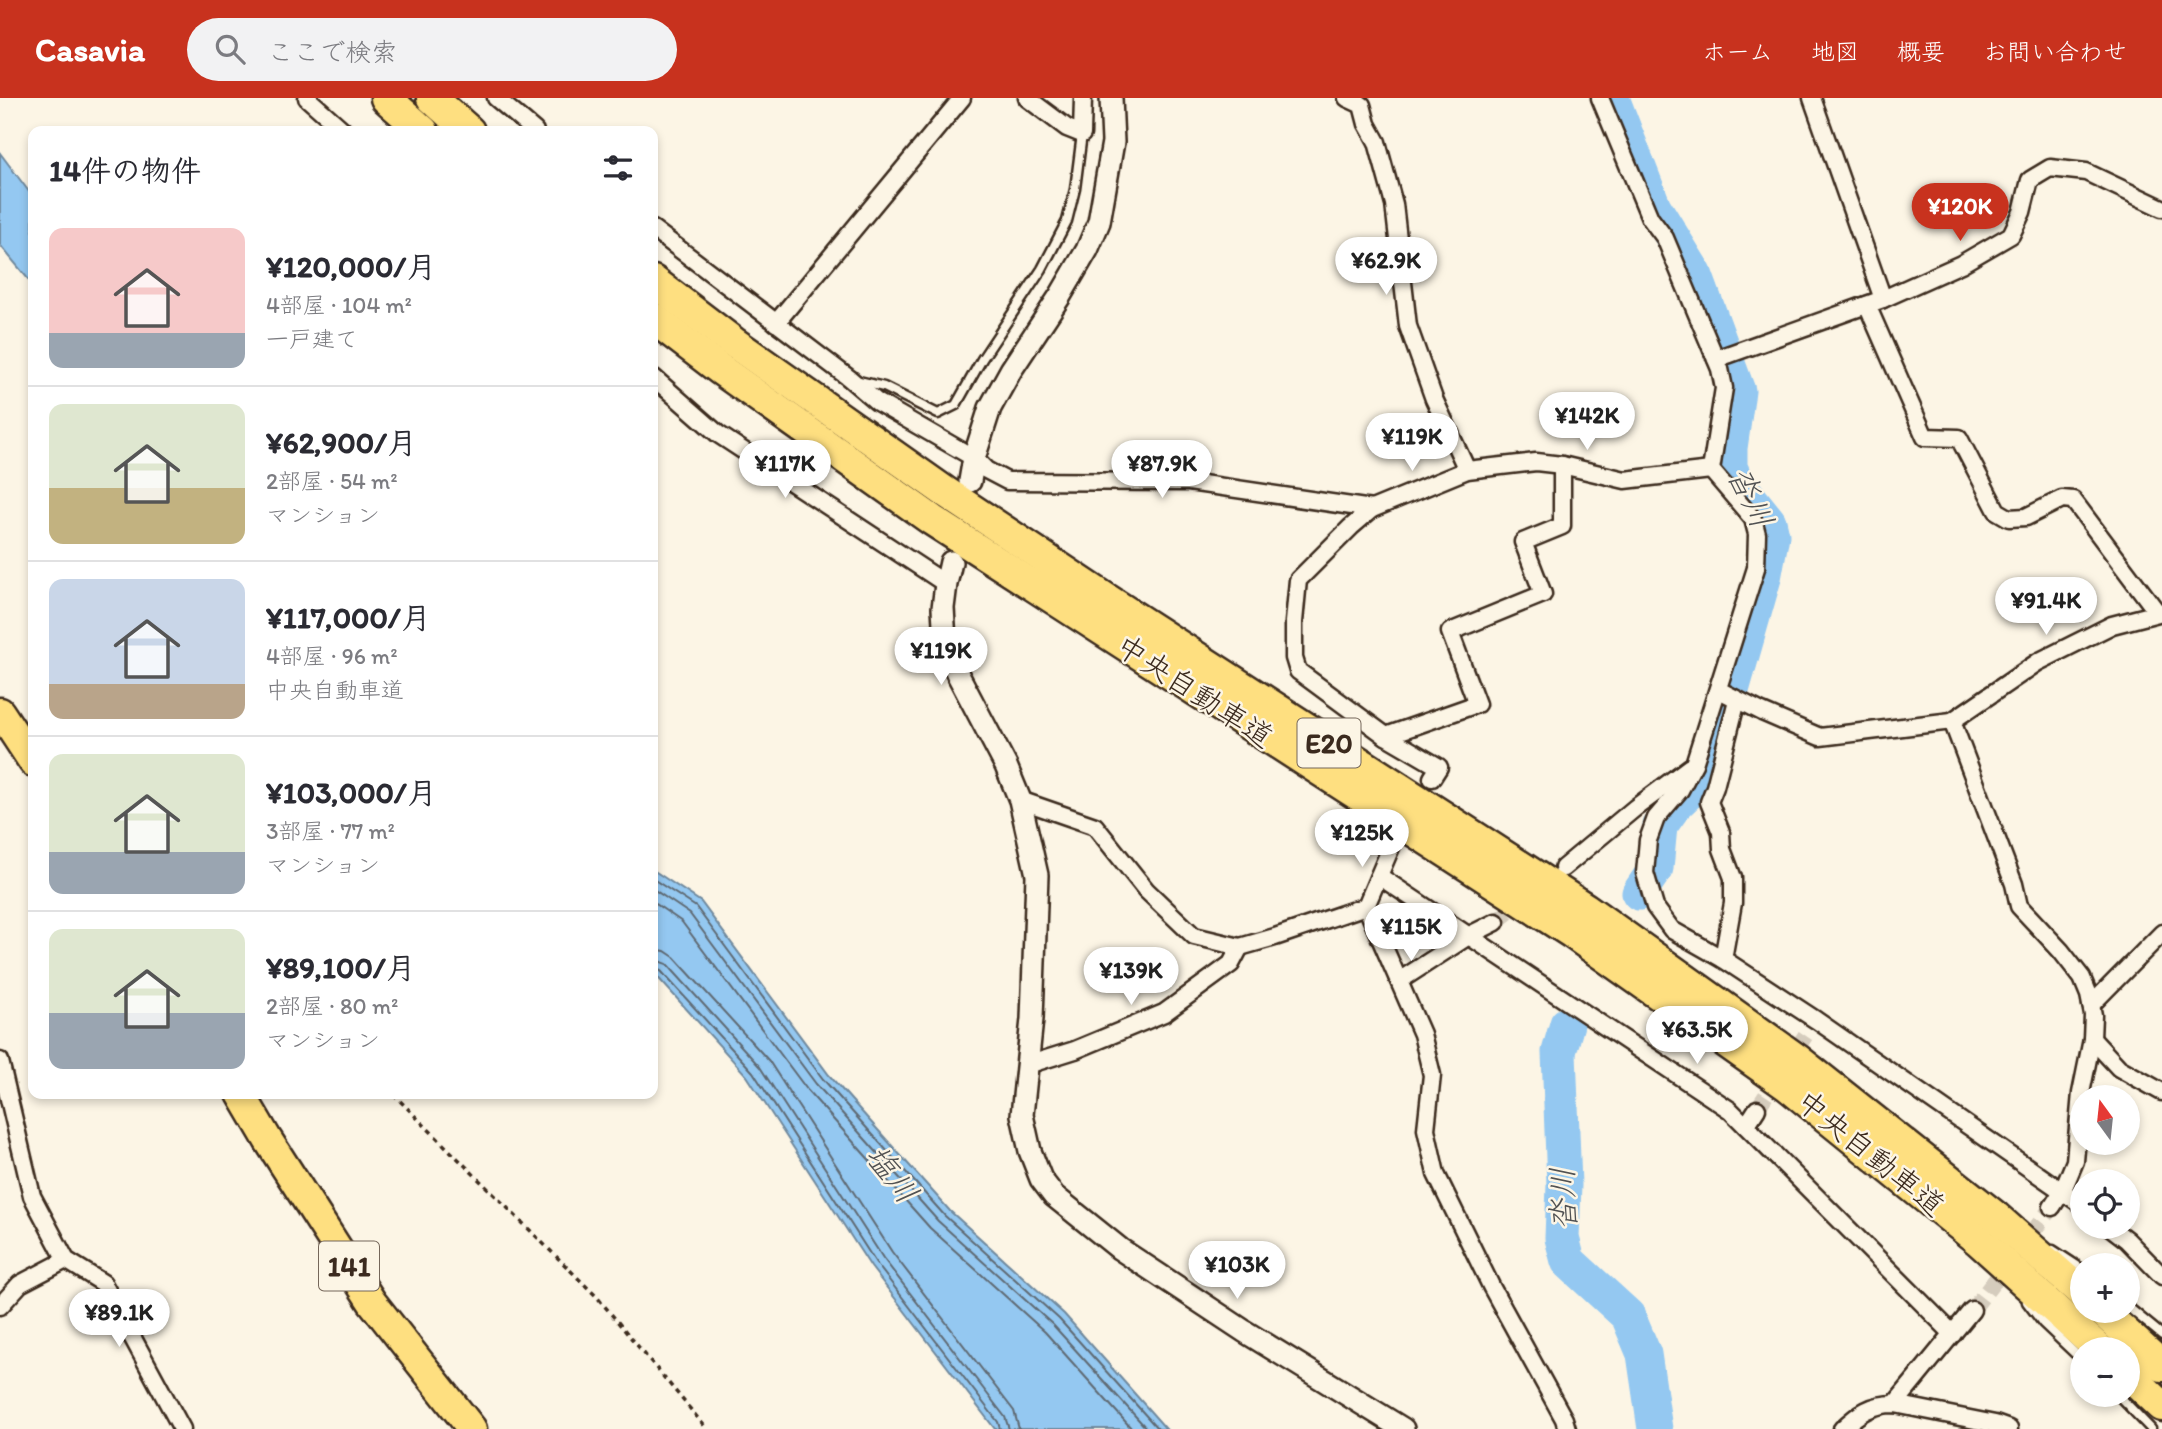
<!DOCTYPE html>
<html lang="ja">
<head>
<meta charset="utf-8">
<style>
  body { margin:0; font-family:Itim,"Klee One",sans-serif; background:#f2f2f3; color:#2b2b33; height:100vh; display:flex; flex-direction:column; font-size:26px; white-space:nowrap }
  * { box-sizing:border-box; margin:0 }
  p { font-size:23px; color:#7c7c81 }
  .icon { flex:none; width:38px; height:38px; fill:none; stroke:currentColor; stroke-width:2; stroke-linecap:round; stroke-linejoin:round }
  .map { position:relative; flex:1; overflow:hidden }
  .panel { position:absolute; left:28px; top:28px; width:630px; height:973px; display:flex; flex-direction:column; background:#fff; border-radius:14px; box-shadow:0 4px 10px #0003 }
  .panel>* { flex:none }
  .needle { width:46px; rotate:345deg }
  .tools { position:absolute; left:2070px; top:987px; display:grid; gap:14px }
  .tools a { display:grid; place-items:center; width:70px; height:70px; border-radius:50%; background:#fff; box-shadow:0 4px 10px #0003; font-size:35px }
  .price { position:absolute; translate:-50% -60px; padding:0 16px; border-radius:24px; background:#fff; color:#222; font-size:23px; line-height:46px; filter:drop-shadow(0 2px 4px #0008) }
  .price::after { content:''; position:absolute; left:50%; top:42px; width:21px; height:16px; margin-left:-10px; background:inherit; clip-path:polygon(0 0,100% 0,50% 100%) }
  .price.selected { background:#c8321e; color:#fff }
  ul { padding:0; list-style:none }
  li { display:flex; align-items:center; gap:21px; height:175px; padding:0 21px }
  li+li { border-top:2px solid #e1e1e2 }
  li span { display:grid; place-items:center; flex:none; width:196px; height:140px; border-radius:14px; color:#555 }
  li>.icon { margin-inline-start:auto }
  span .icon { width:84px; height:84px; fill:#fffc; stroke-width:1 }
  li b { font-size:30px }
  h2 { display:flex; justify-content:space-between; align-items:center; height:84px; padding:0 21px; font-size:30px }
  header { display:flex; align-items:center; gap:42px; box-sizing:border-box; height:98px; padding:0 35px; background:#c8321e; color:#fff }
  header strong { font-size:33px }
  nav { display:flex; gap:38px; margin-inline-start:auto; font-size:24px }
  .search { width:490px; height:63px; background:#f2f2f3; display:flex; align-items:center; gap:18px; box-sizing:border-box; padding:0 24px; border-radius:38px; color:#7c7c81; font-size:26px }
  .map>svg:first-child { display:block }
</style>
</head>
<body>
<header>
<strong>Casavia</strong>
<div class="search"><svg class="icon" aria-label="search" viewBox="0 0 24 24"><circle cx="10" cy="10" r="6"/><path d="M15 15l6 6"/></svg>ここで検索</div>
<nav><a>ホーム</a><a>地図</a><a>概要</a><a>お問い合わせ</a></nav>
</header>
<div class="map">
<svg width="2162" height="1331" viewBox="0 0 2162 1331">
  <rect width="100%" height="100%" fill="#fcf5e5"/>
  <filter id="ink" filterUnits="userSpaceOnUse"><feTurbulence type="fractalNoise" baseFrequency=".0143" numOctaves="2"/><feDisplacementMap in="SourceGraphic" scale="14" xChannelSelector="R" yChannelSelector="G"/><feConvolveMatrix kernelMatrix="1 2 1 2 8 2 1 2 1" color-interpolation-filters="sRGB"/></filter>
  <g filter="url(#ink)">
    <g fill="#94c8f1" stroke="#70899d" stroke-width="2">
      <path d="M0 55 33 99V187L0 147Z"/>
      <path d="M653 772 701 804 829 977 950 1113 1064 1216 1166 1331H995L871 1169 747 978 653 874Z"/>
    </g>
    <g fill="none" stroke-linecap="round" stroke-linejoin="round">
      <g stroke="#5f6972" stroke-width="2">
        <path d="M653 781 696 809 823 981 945 1118 1059 1221 1158 1331"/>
        <path d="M653 791 690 816 816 986 938 1123 1053 1227 1147 1331"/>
        <path d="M653 804 682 824 808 993 930 1130 1045 1234 1132 1331"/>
        <path d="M653 851 665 853 674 859 769 963 892 1154 1014 1313 1019 1331"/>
        <path d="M653 861 667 866 760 969 883 1160 1005 1319 1009 1331"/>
        <path d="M653 870 661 873 753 974 876 1165 998 1324 1000 1331"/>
      </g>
      <g stroke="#94c8f1" stroke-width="35">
        <path d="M1612 0 1654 109 1695 176 1738 293 1730 350V369L1736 383 1769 424 1772 437 1764 480 1711 666 1696 687 1675 707 1660 728 1656 770 1639 795"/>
        <path d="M1567 926 1559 954 1564 1087 1562 1140 1568 1163 1628 1218 1644 1256 1655 1331"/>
      </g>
      <g stroke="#d5ccbd" stroke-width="16" stroke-dasharray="16 8" stroke-linecap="butt">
        <path d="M1496 824 1527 799"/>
        <path d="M1757 1011 1807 935"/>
        <path d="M1972 1212 2052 1109"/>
      </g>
      <defs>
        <g id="service">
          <path d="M859 283 884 289 938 316 956 307 982 261 1042 171 1067 123 1075 91 1082 36"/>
          <path d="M2053 1152 2082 1171"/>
          <path d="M2027 1204 2043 1225 2082 1262"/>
          <path d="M2128 1209 2162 1237"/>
          <path d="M2118 1297 2151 1331"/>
        </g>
        <g id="minor">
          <path d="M307 0 344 33"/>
          <path d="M496 0 535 33"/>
          <path d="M1027 0 1067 30 1082 36 1083 0"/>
          <path d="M1347 0 1362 7 1367 26 1377 44 1394 106 1408 228 1434 301 1467 372"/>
          <path d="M1600 0 1650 120 1665 140 1720 271 1724 290 1711 372 1753 421 1757 436 1756 470 1694 666 1680 692 1656 720 1648 742 1645 775 1655 809 1672 832 1723 861 1816 922 2082 1107"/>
          <path d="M1812 0 1883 201"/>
          <path d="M653 131 849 280 877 304 974 360 986 372 1007 383 1189 384 1372 411"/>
          <path d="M1867 207 1925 339 1959 340 1997 413 2009 420 2026 419 2062 401 2073 402 2157 514"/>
          <path d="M776 225 962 0"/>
          <path d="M1716 261 1883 201 1961 166 2011 137 2022 114 2030 82 2050 70 2086 74 2162 110"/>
          <path d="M653 279 718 336 946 486"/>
          <path d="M1719 592 1762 614 1820 639 1952 623 2014 786 2019 808 2061 853 2082 880 2089 897 2093 917 2092 941 2081 995 2075 1063 2063 1092 2052 1109"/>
          <path d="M1952 623 2038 564 2112 527 2162 514"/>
          <path d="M1386 638 1298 573 1294 560V524L1298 482 1351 429 1372 411 1467 372 1536 364 1562 367 1625 382 1711 372"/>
          <path d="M1432 680 1439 669 1386 638 1477 606 1450 534 1543 496 1523 444 1562 428V367"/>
          <path d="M1020 702 1095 728 1146 792 1194 838 1240 849 1275 839 1366 808"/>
          <path d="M1392 747 1366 808 1422 936 1432 977 1426 1031 1436 1076 1492 1190 1564 1321 1567 1331"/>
          <path d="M1563 770 1635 710 1690 669"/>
          <path d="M1379 778 1730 1012 1953 1236"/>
          <path d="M1723 861 1733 805V780L1722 751 1721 734 1709 704 1715 689 1737 602"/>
          <path d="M1399 883 1470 837 1496 824"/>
          <path d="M2091 907 2162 835"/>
          <path d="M2092 941 2119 970 2162 994"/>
          <path d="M0 963 32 1098 66 1162 103 1185 182 1331"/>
          <path d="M1027 967 1075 952 1164 915 1231 866 1240 849"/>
          <path d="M1746 1028 1757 1011"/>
          <path d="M2110 1129 2127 1142 2162 1178"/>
          <path d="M0 1208 20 1186 66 1162"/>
          <path d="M1895 1306 1972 1212"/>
          <path d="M1842 1331C1859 1315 1871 1306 1895 1306L1995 1326 2009 1331"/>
        </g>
        <g id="tertiary">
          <path d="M970 383 974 360 990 310 1011 272 1060 198 1087 152 1099 124 1113 44 1111 0"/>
          <path d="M951 464 946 486 943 510 945 543 957 575 1006 668 1020 702 1037 777 1032 921 1022 1017 1030 1053 1041 1081 1054 1098 1120 1151 1244 1233 1403 1331"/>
        </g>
        <g id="trunk">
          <path d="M0 614 33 664"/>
          <path d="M241 996 268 1042 372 1204 472 1331"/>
        </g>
        <g id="motorway">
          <path d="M386 0 423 33"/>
          <path d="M432 0 469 33"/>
          <path d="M653 183 733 244 944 393 1105 500 1585 810 1798 962 1996 1119 2082 1195"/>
          <path d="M653 220 721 272 932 422 1572 835 1788 988 1979 1143 2099 1251"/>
          <path d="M2102 1213 2162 1268"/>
          <path d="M2128 1276 2162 1308"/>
        </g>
      </defs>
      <use href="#service" stroke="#3b2a1e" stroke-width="13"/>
      <use href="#minor" stroke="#3b2a1e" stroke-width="21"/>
      <use href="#tertiary" stroke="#3b2a1e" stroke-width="26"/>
      <use href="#trunk" stroke="#3b2a1e" stroke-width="33"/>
      <use href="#motorway" stroke="#3b2a1e" stroke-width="35"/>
      <path stroke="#3b2a1e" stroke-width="3.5" stroke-dasharray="5 5" stroke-linecap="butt" d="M393 996 597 1199 707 1331"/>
      <use href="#service" stroke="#fcf5e5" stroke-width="8"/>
      <use href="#minor" stroke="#fcf5e5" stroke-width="16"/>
      <use href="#tertiary" stroke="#fcf5e5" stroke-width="21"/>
      <use href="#trunk" stroke="#fedf80" stroke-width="28"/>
      <use href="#motorway" stroke="#fedf80" stroke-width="30"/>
    </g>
  </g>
  <g text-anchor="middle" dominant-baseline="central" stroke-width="5" stroke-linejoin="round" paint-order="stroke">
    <g fill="#fcf5e5" stroke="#75675a" stroke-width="2">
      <rect x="1297.5" y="620.5" width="63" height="49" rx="5"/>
      <rect x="319" y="1143.5" width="60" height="49" rx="5"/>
    </g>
    <g font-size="28" font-weight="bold" fill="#3b2a1e">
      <text x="1329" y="645">E20</text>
      <text x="349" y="1168">141</text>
    </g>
    <g font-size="30" fill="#3b2a1e" stroke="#fcf5e5">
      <text transform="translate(1195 593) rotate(33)">中央自動車道</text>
      <text transform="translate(1871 1055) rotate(39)">中央自動車道</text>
    </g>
    <g font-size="32" font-style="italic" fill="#515253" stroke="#fcf5e5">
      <text transform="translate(1751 399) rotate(65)">沓川</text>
      <text transform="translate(892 1076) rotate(52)">塩川</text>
      <text transform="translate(1563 1101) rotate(-92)">沓川</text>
    </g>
  </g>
</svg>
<div class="tools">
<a><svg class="needle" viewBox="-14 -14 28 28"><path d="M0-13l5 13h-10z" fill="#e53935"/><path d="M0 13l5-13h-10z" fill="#7c7c81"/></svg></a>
<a><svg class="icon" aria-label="locate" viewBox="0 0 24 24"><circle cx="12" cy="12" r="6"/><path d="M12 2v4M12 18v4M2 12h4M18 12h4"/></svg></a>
<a>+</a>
<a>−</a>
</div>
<b class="price selected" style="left:1960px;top:145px">¥120K</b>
<b class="price" style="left:1386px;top:199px">¥62.9K</b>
<b class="price" style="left:1587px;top:354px">¥142K</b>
<b class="price" style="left:1412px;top:375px">¥119K</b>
<b class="price" style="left:785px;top:402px">¥117K</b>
<b class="price" style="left:1162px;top:402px">¥87.9K</b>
<b class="price" style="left:2046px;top:539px">¥91.4K</b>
<b class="price" style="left:941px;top:589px">¥119K</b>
<b class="price" style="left:1362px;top:771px">¥125K</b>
<b class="price" style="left:1411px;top:865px">¥115K</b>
<b class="price" style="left:1131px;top:909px">¥139K</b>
<b class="price" style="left:1697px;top:968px">¥63.5K</b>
<b class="price" style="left:1237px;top:1203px">¥103K</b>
<b class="price" style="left:119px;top:1251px">¥89.1K</b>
<section class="panel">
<h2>14件の物件<svg class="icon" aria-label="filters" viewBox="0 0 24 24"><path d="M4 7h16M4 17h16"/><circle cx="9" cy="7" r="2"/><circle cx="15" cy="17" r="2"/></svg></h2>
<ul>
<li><span style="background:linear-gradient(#f6c9c9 75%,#9aa5b1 0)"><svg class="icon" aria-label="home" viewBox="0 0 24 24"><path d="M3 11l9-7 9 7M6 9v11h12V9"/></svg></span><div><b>¥120,000/月</b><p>4部屋 · 104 m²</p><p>一戸建て</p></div></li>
<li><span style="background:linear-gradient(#dfe7d0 60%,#c2b280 0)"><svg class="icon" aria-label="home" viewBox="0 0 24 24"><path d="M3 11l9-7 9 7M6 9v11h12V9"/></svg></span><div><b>¥62,900/月</b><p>2部屋 · 54 m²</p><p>マンション</p></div></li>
<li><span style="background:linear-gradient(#c9d6e8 75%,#b9a48a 0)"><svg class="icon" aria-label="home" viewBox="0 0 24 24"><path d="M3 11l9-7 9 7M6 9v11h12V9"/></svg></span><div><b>¥117,000/月</b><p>4部屋 · 96 m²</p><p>中央自動車道</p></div></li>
<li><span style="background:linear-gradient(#dfe7d0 70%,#9aa5b1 0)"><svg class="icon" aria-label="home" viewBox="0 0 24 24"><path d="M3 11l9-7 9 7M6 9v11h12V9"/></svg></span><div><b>¥103,000/月</b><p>3部屋 · 77 m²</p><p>マンション</p></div></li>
<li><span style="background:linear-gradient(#dfe7d0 60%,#9aa5b1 0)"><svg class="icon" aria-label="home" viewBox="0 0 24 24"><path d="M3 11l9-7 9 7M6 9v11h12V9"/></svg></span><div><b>¥89,100/月</b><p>2部屋 · 80 m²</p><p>マンション</p></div></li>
</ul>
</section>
</div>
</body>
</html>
